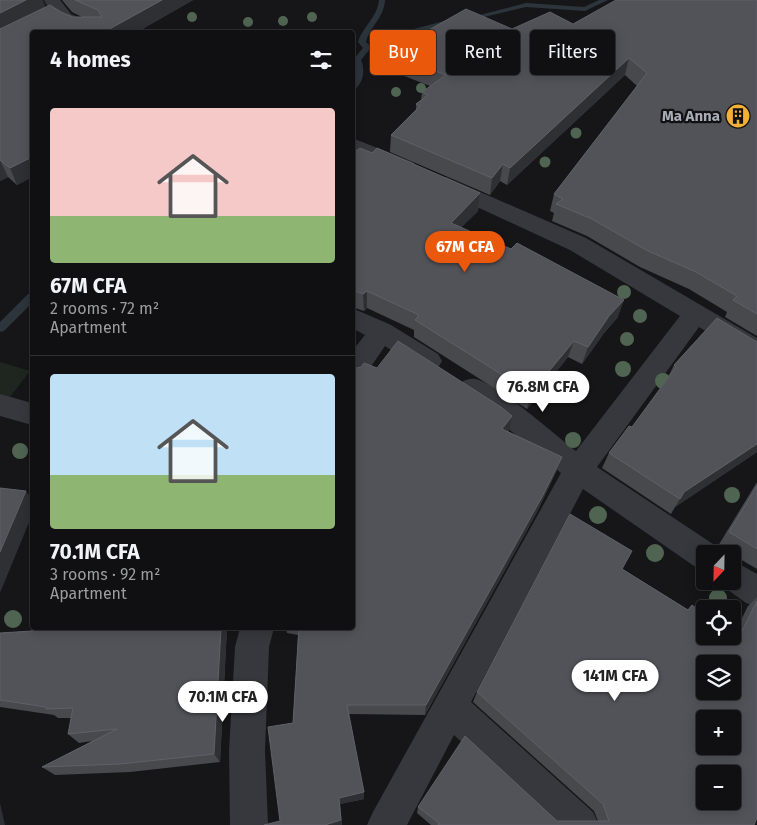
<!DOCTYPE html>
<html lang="en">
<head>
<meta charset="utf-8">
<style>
  body { margin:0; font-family:"Fira Sans",sans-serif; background:#19191b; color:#f1f3f6; height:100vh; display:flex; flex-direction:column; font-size:19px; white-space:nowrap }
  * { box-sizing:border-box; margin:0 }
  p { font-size:16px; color:#9c9d9f }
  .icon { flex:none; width:28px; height:28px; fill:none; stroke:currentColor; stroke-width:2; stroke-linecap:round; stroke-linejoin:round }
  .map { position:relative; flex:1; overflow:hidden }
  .details { position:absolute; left:30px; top:30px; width:325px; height:600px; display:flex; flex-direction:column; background:#101012; border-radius:5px; box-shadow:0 2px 12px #0003,0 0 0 1px #303032 }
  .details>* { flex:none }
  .hud { position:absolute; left:370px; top:30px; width:311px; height:45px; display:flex; gap:10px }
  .needle { width:32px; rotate:202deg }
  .fabs { position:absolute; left:696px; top:545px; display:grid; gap:10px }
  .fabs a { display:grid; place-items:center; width:45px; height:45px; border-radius:5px; background:#101012; box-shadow:0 2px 12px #0003,0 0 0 1px #303032; font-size:25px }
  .price { position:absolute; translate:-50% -42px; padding:0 11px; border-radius:18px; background:#fff; color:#222; font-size:16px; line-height:32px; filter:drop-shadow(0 1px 2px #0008) }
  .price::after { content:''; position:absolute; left:50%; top:30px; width:15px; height:11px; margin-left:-8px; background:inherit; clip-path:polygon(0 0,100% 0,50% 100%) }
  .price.on { background:#ea580c; color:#fff }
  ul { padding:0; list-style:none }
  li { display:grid; align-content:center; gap:10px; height:265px; padding:0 20px }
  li+li { border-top:1px solid #303032 }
  li span { display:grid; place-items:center; height:155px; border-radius:5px; color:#555 }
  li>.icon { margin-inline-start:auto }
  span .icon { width:90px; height:90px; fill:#fffc; stroke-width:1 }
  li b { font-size:21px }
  h2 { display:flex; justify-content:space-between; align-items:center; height:60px; padding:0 20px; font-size:21px }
  .tag { padding:0 18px; border-radius:5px; background:#101012; box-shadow:0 2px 12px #0003,0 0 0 1px #303032; font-size:18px; line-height:45px }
  .tag.on { background:#ea580c; color:#fff }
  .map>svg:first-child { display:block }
</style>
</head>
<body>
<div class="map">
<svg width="757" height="825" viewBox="0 0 757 825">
  <rect width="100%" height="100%" fill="#161618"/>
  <path fill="#1e261f" d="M0 362 30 371 0 410Z"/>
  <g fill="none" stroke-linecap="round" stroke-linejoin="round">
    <g fill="#2c353c" fill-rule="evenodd">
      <path d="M379 0H385C384 18 370 26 366 42L369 45 390 41 410 30 452 19 456 21 416 34 395 45 369 50 361 60C366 71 363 85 352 91 352 80 359 72 353 60L363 48 358 42C363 26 377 18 379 0Z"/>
      <path d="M599 0H608L585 11 526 7 468 21 464 19 526 3 584 7Z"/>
      <path d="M28 294H32V303L4 331 0 332V322Z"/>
    </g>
    <g fill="#37383d" fill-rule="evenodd">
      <path d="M44 0H60L71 14 102 28 105 32C78 36 56 25 44 0Z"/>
      <path d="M352 138 413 162 417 167 413 172 406 174 352 152Z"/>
      <path d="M446 177 586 238 757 338V360L748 357 699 327 597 467 716 546 720 554H705V570L694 566 583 489 471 702 593 812 599 825H552L454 735 407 825H367L373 812 561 473 499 421 463 397 460 389 463 381C467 380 471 378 475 379 496 382 556 436 576 451L680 316 570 250 438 189 435 184 438 179Z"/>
      <path d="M352 308 391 325 438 354 442 361 438 368C419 374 401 356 385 346L361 381 352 384V351L365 335 352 328Z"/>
      <path d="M0 394 32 403V425L0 416Z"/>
      <path d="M732 560 757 574V607L746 603 721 585 719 581H732Z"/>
      <path d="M240 628H274L269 647 265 751 268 825H230L229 751 235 647Z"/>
    </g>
  </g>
  <g fill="#506452">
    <circle cx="192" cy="17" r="5"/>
    <circle cx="312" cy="17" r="5"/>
    <circle cx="283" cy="21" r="5"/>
    <circle cx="248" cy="22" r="5"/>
    <circle cx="421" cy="88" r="5"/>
    <circle cx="396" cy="92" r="5"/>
    <circle cx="576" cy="133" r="5.5"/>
    <circle cx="545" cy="162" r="5.5"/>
    <circle cx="624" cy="292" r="7"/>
    <circle cx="640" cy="316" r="7"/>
    <circle cx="627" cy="339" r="7"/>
    <circle cx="623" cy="369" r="8"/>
    <circle cx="663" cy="381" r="8"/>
    <circle cx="573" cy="440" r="8"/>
    <circle cx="20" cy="451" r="8"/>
    <circle cx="732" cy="495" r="8"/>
    <circle cx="598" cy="515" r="9"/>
    <circle cx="655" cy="553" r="9"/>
    <circle cx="718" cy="598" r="9"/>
    <circle cx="13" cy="619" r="9"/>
  </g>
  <g fill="#47494d">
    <path d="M0 0 45 8 73 17H82L72 12 62 0H193L137 32H32V177L17 185 8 177 0 181Z"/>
    <path d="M757 0V336L725 317 727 312 689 289 640 267 587 236 552 221 554 213 550 211 554 194 637 86 625 75 507 185 500 181 490 195 390 152 391 135 416 110V104L421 100 422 92 430 86 394 72 395 55 512 29 573 24Z"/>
    <path d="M372 153 480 193 478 211 461 227 618 317 604 333 582 364 568 357 527 409 414 337V330L367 308 364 311 352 307V154Z"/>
    <path d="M717 318 757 452 675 507 671 514 602 468 609 453 632 427 666 381 674 365Z"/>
    <path d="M377 368 512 416 508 432 562 457 556 472 537 512 425 715 349 714 364 792V799L340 804 342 825H264L280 821 293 723 298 635 287 633 286 628H352Z"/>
    <path d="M757 482V569L718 546Z"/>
    <path d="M622 569 688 610 692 605 733 636 748 606 757 597V818L754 825H431L417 813 418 807 557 821H598L594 811 473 702 477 692Z"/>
    <path d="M227 628 220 762 130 772 55 775 42 767 92 741 79 743 68 734 72 718H58L54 715 0 707V633L32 631Z"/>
  </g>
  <g fill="#2f3033">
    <path d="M26 0H43L46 8 0 33V13Z"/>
    <path d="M162 0H193L137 32H104Z"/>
    <path d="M629 58 625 75 507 185 510 168Z"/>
    <path d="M32 157V177L17 185 10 168Z"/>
    <path d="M0 160 8 177 0 181Z"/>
    <path d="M503 164 500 181 490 195 492 178Z"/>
    <path d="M480 193 478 211 449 240 451 223Z"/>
    <path d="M367 291V308L364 311 363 294Z"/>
    <path d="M624 300 618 317 604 333 582 364 588 347 609 316Z"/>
    <path d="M574 341 568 357 527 409 531 393Z"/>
    <path d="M512 416 509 431 498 444 502 429Z"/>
    <path d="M757 444V452L675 507 671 514 684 492Z"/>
    <path d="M562 457 556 472 537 512 425 715 426 705Z"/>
    <path d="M26 491 32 500V515L0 593V552Z"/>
    <path d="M221 628H227L220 762 214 754Z"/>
    <path d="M364 792V799L340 804 342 825H325L339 798Z"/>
    <path d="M0 802V803L5 825H0Z"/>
  </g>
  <g fill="#525359" stroke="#5f6168" fill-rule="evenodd">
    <path d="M0 0H26L0 13Z"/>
    <path d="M75 0H162L104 32H32V157L10 168 0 160V29L50 5 61 12 73 17H102L98 10Z"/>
    <path d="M616 0H757V314L733 300 737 296 696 272 646 250 592 219 556 204 563 199 554 194 647 73 629 58 510 168 503 164 492 178 391 135 420 106 416 104 428 95 422 92 446 75 395 55 427 31 466 9 512 29 550 12 573 24Z"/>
    <path d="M360 148 372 153 377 148 480 193 451 223 511 249 517 243 624 300 609 316 588 347 574 341 531 393 415 320 419 315 367 291 363 294 352 290V154Z"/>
    <path d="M717 318 757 342V444L684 492 680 499 609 453 629 426 632 427 676 367 674 365Z"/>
    <path d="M398 341 501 407 512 416 502 429 562 457 542 497 426 705H347L364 792 339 798 341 820 325 825H264L280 821 268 727 293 723 299 628H352V369L361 367 364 363 377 368Z"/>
    <path d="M757 486V549L729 532Z"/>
    <path d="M0 488 26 491 0 552Z"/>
    <path d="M570 514 632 551 622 569 688 610 692 605 705 615V636H732V635L738 639 757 601V818L754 825H438L439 823 418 807 465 736 557 821H609L603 804 477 692ZM705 664H732V691H705ZM705 719H732V746H705ZM705 774H732V801H705Z"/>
    <path d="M33 628H221L214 754 120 764 42 767 117 729 68 734 73 708 46 709V707L0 700V633L32 631Z"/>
  </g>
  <defs>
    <symbol id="building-disc" viewBox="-11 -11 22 22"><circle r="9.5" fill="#f2b134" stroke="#111113"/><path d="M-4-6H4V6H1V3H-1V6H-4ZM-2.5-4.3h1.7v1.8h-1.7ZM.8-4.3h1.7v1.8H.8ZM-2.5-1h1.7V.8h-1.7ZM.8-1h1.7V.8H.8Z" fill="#111"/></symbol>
  </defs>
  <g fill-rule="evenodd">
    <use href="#building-disc" x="724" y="102" width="28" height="28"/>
  </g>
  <g text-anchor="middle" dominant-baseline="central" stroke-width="4.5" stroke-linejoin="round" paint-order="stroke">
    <g font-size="15" font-weight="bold" fill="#a8adb8" stroke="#111113" text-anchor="end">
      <text x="720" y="116">Ma Anna</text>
    </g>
  </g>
</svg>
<div class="fabs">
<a><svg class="needle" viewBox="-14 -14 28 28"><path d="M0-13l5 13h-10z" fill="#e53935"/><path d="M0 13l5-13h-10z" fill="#9c9d9f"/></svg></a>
<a><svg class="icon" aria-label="locate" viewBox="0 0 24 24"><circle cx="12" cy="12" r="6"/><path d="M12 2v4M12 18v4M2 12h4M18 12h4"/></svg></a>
<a><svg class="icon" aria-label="layers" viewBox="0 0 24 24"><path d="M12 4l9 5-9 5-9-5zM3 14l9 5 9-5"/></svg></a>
<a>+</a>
<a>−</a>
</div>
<b class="price on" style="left:465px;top:273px">67M CFA</b>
<b class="price" style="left:543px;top:413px">76.8M CFA</b>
<b class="price" style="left:615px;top:702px">141M CFA</b>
<b class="price" style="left:223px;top:723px">70.1M CFA</b>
<div class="hud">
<a class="tag on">Buy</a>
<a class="tag">Rent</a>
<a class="tag">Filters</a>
</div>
<section class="details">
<h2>4 homes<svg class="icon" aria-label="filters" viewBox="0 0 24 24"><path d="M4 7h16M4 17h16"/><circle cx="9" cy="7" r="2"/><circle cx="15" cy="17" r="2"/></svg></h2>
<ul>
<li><span style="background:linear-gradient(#f6c9c9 70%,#8fb573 0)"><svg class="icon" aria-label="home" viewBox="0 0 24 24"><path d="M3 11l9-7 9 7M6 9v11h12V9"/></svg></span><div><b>67M CFA</b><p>2 rooms · 72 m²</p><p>Apartment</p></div></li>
<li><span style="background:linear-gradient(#bfe0f5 65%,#8fb573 0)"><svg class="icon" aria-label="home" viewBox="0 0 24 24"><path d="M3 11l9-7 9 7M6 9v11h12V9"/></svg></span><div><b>70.1M CFA</b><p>3 rooms · 92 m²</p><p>Apartment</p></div></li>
</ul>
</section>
</div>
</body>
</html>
